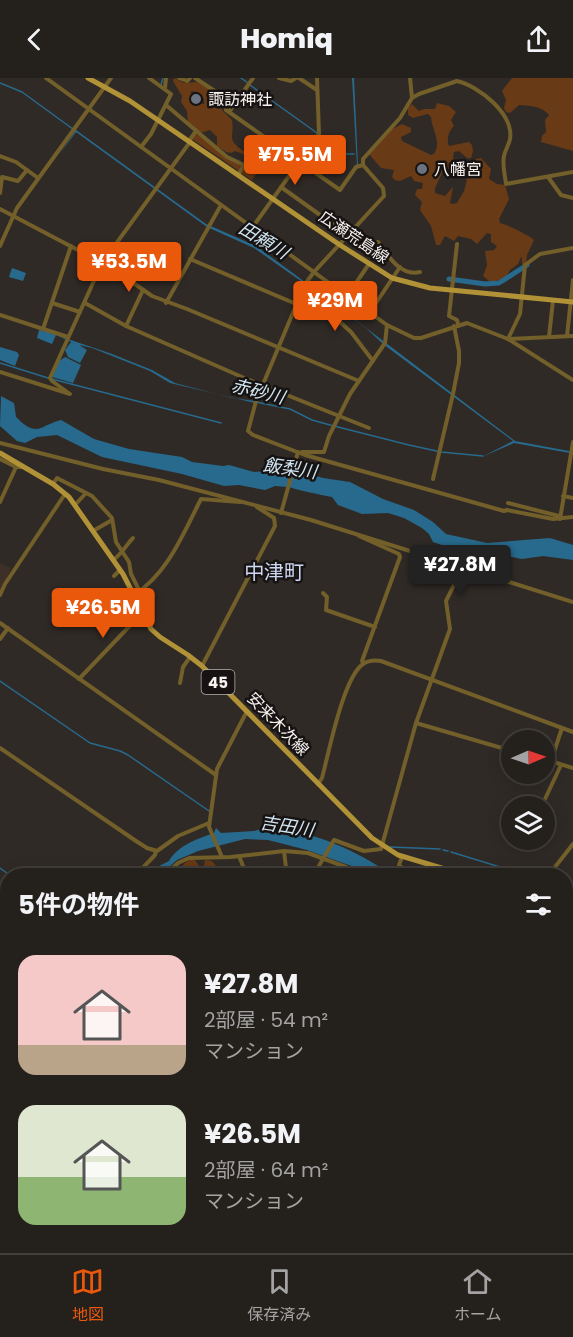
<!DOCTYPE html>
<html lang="ja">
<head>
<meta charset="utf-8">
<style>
  body { margin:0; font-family:Poppins,"Noto Sans JP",sans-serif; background:#302d29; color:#f1f3f6; height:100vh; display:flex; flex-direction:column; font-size:22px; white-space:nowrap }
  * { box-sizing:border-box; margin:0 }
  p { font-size:20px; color:#a3a3a3 }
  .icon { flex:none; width:33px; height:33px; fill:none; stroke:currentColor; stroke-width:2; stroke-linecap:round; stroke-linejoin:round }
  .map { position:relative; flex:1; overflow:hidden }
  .details { position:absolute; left:0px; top:790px; width:573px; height:386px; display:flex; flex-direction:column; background:#24201c; border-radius:24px 24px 0 0; box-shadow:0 3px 15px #0003,0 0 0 2px #413e3b }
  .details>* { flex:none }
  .needle { width:39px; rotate:88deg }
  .tools { position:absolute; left:501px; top:652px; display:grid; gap:12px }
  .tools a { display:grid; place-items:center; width:54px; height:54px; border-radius:50%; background:#24201c; box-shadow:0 3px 15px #0003,0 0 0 2px #413e3b; font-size:30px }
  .price { position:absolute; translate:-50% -51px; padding:0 14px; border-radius:6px; background:#ea580c; color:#fff; font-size:20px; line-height:39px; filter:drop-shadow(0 2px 3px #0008) }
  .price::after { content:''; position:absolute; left:50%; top:36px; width:18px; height:14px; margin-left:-9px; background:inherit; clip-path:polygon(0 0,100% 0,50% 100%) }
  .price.active { background:#222; color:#fff }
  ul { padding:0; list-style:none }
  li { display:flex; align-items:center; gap:18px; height:150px; padding:0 18px }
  li span { display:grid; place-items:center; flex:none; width:168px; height:120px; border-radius:18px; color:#555 }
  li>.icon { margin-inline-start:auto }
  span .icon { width:72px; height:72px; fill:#fffc; stroke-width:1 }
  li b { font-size:26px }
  h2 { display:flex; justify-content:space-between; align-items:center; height:72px; padding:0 18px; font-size:26px }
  header { display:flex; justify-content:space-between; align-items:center; height:78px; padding:0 18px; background:#24201c; font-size:27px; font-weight:800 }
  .menu { display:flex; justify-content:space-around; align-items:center; height:84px; border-top:2px solid #413e3b; background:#24201c; font-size:16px; color:#a3a3a3 }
  .menu a { display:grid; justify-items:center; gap:3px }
  .menu .active { color:#ea580c }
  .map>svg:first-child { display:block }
</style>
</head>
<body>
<header><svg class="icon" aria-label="back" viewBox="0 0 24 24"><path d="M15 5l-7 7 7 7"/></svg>Homiq<svg class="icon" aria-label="share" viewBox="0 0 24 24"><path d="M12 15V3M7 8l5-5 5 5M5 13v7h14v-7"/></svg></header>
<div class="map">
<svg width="573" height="1175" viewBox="0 0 573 1175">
  <rect width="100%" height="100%" fill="#302a26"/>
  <path fill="#3c3028" d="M0 485 11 490 0 515Z"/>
  <g fill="#683a15" fill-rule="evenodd">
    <path d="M174 0 184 5 197 4 213 12 220 22 222 32 232 42C235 60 225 61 245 74L246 80 243 76 235 73 231 75 226 74 217 68V59L210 52 200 55 188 45 187 33 181 24 182 18 173 3ZM191 13 198 14 204 21V26L191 24Z"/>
    <path d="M512 0H573V73L541 64 542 58 546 54 545 42 549 37C542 28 531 28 519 27L510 35 506 34 504 30 506 22 502 13Z"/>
    <path d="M437 25 449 28 456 34 451 42 454 48C449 52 446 62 449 68L469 64 472 67 473 73 471 80H467L459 73 454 74 453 79 458 91H444L435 110V115L445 118 453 109 450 125 453 126 457 125 464 113 472 82 481 80 491 91 489 101 497 106 505 107 509 121 499 141 500 145C506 146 530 158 534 162L527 177 526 185 522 187V180L521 179 518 186 510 192 505 201 490 204 483 198 487 187 485 173 494 172 497 168 491 164V156L487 155 477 166 471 161 458 158 454 163 445 158 440 167H436L431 148 420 132 422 124 415 117 417 111H422L423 105 414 103 411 98 400 103 395 102 392 99 394 92 381 90 369 76 392 51 402 46 411 50V54L401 59 402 63 431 77 434 76C442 63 432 53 431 39L428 36 413 40 408 37V30L412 26 419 33 424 31H435Z"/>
    <path d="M195 55 242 88 239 93 192 61Z"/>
    <path d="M265 59 278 70 274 77 271 76 252 102 241 95 245 89 256 94 268 78 264 69Z"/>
    <path d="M191 781 195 782 200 789 204 788 205 782 212 783 219 792V798H175L185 785Z"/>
    <path d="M7 886V920L5 921 0 920V887Z"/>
    <path d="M162 1169H561L559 1171 531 1174 521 1173 518 1175H187L184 1172H171Z"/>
  </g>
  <g fill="#276a8d">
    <path d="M352 0H354L358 88H357Z"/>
    <path d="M76 52 206 146 256 168 305 204V206L254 170 207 149 76 54 59 77Z"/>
    <path d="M12 190 26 195 23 203 9 199Z"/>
    <path d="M307 205 515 363 569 373 570 375 514 365 482 379 513 363 383 266 366 250 306 207Z"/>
    <path d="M0 238 112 276 152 292 175 305 232 320 256 323 255 325 170 305 150 293 92 270 79 267 87 272 80 285 68 279 65 272 71 264 78 267 56 257 52 266 37 260 39 252 51 255Z"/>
    <path d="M0 269 17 274 19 277 15 288 0 282Z"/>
    <path d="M65 279 81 287 73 305 52 299 59 283Z"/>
    <path d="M1 318 14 325 16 339C38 361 40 347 61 342L94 361 129 371 182 379 192 384 223 388 229 387 254 394 292 391 287 409 275 408 265 412 239 407 224 408 182 396 102 379 57 357 37 359 25 365 17 363 0 348Z"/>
    <path d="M294 391 323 400 350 404 383 421 414 432 433 444 446 456 487 465 550 460 573 467V482L543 478 522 481 512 479 468 476 433 464 429 456 422 450 404 440 388 435 362 436 338 427 332 419C318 416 304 414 289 409Z"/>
    <path d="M269 749C321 756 350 770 395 798H372L357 790 307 772 268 762 245 761 198 773 177 782 159 798H147L155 790 169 783C177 768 199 760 214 755L216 750 221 755 254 753Z"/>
  </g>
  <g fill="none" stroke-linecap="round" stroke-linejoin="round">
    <g stroke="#276a8d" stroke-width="1.5">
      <path d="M241 0 248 5"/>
      <path d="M0 5 22 14 77 54"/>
      <path d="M161 7 163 0"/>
      <path d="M250 7 317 55"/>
      <path d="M320 57 347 76H354"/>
      <path d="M0 285 48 300"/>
      <path d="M52 301 221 345"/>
      <path d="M256 324 290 331 312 342 330 347 409 367 441 374 483 378"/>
      <path d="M0 603 90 665 120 673 128 677 209 733"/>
      <path d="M277 746 287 748"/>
      <path d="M390 769 440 771"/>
      <path d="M443 772 448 773"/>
      <path d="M451 774 500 789 510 798"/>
      <path d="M0 790 11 798"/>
      <path d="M566 832 573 838"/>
      <path d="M566 864 573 870"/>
      <path d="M566 875 572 880"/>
      <path d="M0 933 8 921"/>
    </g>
    <path stroke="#276a8d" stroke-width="5" d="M449 201 485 206 499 205 527 187"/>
    <g stroke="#725f2a" stroke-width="4">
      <path d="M46 0 387 247 414 260H421L467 245 508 261 573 302"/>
      <path d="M179 0 187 3 190 0"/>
      <path d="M195 0 221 17 226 32 340 112 356 89 363 87"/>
      <path d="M279 0 291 3 296 0"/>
      <path d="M299 0 317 12"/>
      <path d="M410 0 412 20"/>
      <path d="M165 10 166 0"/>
      <path d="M166 27 227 79 244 87 238 97"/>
      <path d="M229 34 253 0"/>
      <path d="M189 63 196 53"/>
      <path d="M141 69 151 56 171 16 149 0"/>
      <path d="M0 78 16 84 38 100"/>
      <path d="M573 94 506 106C505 97 502 87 504 78 505 72 509 67 510 61 514 36 479 8 457 3L419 16 412 20 400 40 363 81V87L383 110 384 118 314 194 305 206 256 323 248 353 253 357 305 377 504 433 507 432 553 441 573 439"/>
      <path d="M548 99 561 117 573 120"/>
      <path d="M281 109 348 157"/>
      <path d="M0 115 2 99 18 103 27 92"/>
      <path d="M0 131 112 190 152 218 187 231 359 303"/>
      <path d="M252 150 319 56 317 0"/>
      <path d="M378 164C388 178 401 199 420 194"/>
      <path d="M457 166 449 238 457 242 458 246"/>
      <path d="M0 168 17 130 111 0"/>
      <path d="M190 181 341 245 351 254 373 283"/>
      <path d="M347 218 369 186"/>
      <path d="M52 225 80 234"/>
      <path d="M85 225 126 248 143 212"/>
      <path d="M166 225 221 127"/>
      <path d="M370 234 400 189"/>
      <path d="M0 237 68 259"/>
      <path d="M126 248 242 299 369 350"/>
      <path d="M43 251 71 168"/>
      <path d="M567 258 573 202"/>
      <path d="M549 259 553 222"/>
      <path d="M508 261 520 236 525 187 540 176 573 170"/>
      <path d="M509 261 573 258"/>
      <path d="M0 294 70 316 52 303 50 300 102 185 190 64"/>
      <path d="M0 365 103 391 159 402 311 442 573 524"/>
      <path d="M302 374H324L329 358 350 316 385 265 387 247"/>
      <path d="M0 381 16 389H24"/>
      <path d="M433 401 453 316 459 285V273L454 248"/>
      <path d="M53 406 57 400 92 418 112 440 116 464 129 484 131 496 140 514"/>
      <path d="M563 418 573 420"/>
      <path d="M0 424 16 389"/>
      <path d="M508 425 559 438"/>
      <path d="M75 427 86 415"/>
      <path d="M281 435 298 374"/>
      <path d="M560 441 573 364"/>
      <path d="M93 453 112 442"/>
      <path d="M359 458 399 476 400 479 362 583 364 585"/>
      <path d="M113 482C123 475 125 468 133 460"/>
      <path d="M114 498 120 492"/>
      <path d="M323 515 327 519 326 532 375 549"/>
      <path d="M0 517 5 506 65 416"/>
      <path d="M134 517C168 495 183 456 201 421L240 424"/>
      <path d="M0 545 216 697"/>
      <path d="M0 561 8 550"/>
      <path d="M202 588 275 448 274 440 257 429"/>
      <path d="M79 601 142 535"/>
      <path d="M180 605 183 589 190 579"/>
      <path d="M416 645 512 673"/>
      <path d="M0 670 136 763 147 770 157 773 178 758 209 745"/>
      <path d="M544 681 573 690"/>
      <path d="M551 683 562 650"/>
      <path d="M318 706 322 700C329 674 343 600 363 586 369 582 374 582 381 583L573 654"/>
      <path d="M545 721 561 687"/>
      <path d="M284 773 287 798"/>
      <path d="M239 778 247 798"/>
      <path d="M222 779 209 749 217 691 247 633"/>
      <path d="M402 779 399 787 410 798"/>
      <path d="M135 798 155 777 156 773"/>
      <path d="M164 798 178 785 189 780 231 779 284 773 308 775 346 789 364 798"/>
      <path d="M298 798 316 793 334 762 364 773 381 771 416 645 450 551 446 523 458 499"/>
      <path d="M435 798 437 789"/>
      <path d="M548 798 573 766"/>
      <path d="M0 829 8 828"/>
      <path d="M0 851 8 849"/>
      <path d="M0 858 8 861"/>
      <path d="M566 892 573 882"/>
      <path d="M0 924H3L8 931"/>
      <path d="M0 954 8 952"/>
      <path d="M566 956 573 952"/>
      <path d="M566 985 573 992"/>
      <path d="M566 1011 573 1018"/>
      <path d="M0 1012 8 1013"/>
      <path d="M0 1031 8 1039"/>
      <path d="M566 1074 573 1071"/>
      <path d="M566 1103 573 1106"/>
      <path d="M566 1109 573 1145"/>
      <path d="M566 1141 573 1152"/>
      <path d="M566 1168H573"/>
      <path d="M24 1175 25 1168"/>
      <path d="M560 1175 561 1168"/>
    </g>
    <g stroke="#b19237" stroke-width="5">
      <path d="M88 0 130 23 340 167 392 200 430 210 573 224"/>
      <path d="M0 375 53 406 69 419 123 496 151 551 160 559 188 577 202 588 372 760 398 777 468 798"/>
      <path d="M566 869 573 875"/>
    </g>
  </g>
  <g fill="#6b7280" stroke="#161312" stroke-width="2">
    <circle cx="196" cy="21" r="6"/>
    <circle cx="422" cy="91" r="6"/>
  </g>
  <g text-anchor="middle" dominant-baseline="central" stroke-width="5" stroke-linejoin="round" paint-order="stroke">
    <rect fill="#161312" stroke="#b4b0ae" stroke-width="1.5" x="201.5" y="592" width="33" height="24" rx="4.5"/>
    <g font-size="15" font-weight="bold" fill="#f8f3f1">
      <text x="218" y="604">45</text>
    </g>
    <g font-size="16" fill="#f8f3f1" stroke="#161312" text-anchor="start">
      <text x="208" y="21">諏訪神社</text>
      <text x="434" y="91">八幡宮</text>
    </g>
    <g font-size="16" fill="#f8f3f1" stroke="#161312">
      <text transform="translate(354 159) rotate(34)">広瀬荒島線</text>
      <text transform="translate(278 646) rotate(46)">安来木次線</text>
    </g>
    <g font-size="18" font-style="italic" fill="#d0e5f1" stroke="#161312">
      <text transform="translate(264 162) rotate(31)">田頼川</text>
      <text transform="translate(258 313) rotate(14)">赤砂川</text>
      <text transform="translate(290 390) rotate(8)">飯梨川</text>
      <text transform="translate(287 748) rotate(9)">吉田川</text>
    </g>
    <g font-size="20" fill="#ced6f2" stroke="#161312">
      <text x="274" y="494">中津町</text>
    </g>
  </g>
</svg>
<div class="tools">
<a><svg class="needle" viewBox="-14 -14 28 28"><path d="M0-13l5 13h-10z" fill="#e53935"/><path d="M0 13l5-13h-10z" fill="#a3a3a3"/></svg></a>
<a><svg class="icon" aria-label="layers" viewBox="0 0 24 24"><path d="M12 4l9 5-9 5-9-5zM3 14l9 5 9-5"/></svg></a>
</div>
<b class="price" style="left:295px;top:108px">¥75.5M</b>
<b class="price" style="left:129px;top:215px">¥53.5M</b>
<b class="price" style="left:335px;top:254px">¥29M</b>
<b class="price active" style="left:460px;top:518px">¥27.8M</b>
<b class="price" style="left:103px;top:561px">¥26.5M</b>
<section class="details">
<h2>5件の物件<svg class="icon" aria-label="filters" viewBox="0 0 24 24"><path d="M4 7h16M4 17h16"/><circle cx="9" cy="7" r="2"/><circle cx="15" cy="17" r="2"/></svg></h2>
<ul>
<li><span style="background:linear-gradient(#f6c9c9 75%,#b9a48a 0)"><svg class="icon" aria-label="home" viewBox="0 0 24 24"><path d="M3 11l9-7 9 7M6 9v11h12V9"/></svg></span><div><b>¥27.8M</b><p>2部屋 · 54 m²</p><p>マンション</p></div></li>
<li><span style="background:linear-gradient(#dfe7d0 60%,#8fb573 0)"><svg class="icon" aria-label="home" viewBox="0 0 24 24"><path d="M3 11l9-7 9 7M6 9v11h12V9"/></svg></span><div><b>¥26.5M</b><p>2部屋 · 64 m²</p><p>マンション</p></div></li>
</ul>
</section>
</div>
<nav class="menu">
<a class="active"><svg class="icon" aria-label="map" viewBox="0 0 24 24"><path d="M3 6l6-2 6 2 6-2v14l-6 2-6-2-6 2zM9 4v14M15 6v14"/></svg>地図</a>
<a><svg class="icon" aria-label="saved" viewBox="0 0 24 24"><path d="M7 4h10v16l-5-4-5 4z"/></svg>保存済み</a>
<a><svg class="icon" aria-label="home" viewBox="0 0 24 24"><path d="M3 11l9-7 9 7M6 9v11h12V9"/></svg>ホーム</a>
</nav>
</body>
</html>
